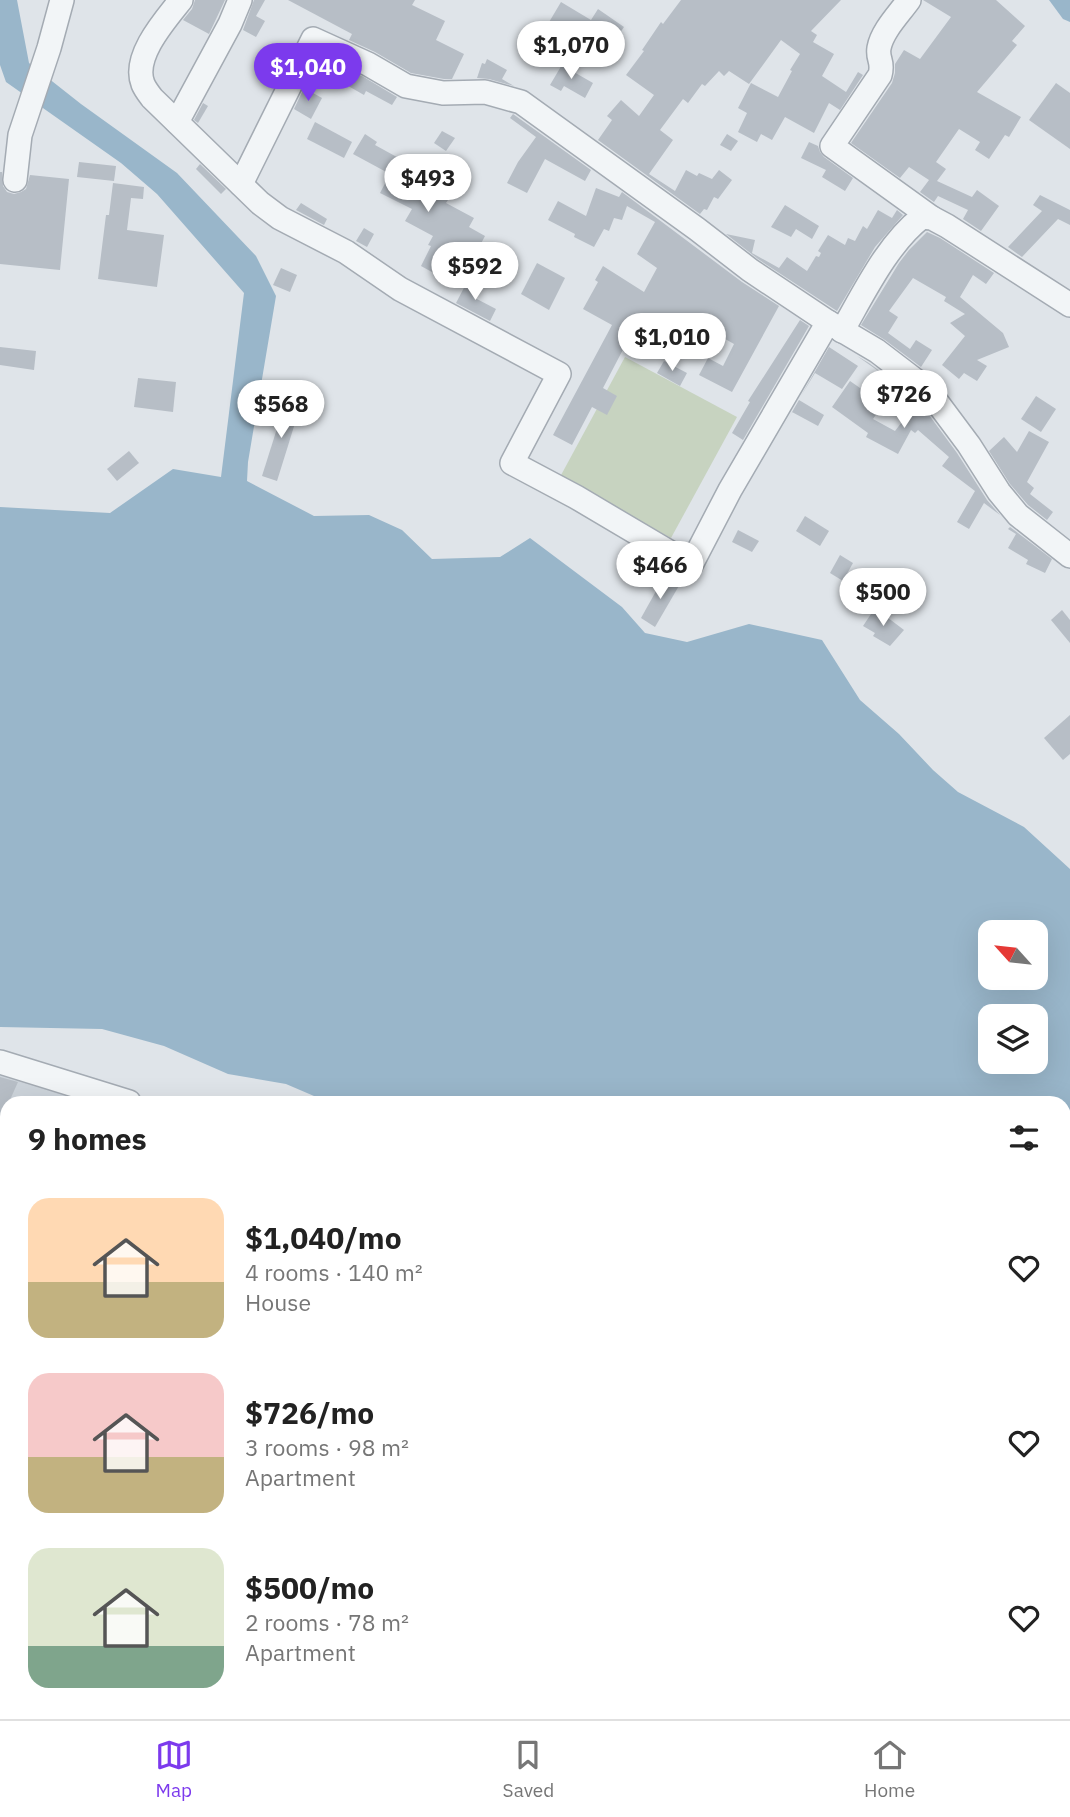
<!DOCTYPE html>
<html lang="en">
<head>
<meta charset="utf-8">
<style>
  body { margin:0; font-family:"IBM Plex Sans",sans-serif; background:#f6f6f6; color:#222; height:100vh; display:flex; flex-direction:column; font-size:26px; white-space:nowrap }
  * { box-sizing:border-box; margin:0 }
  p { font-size:23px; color:#767676 }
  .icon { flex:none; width:38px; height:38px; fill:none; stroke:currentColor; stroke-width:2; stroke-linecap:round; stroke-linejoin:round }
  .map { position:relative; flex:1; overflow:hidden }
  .panel { position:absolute; left:0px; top:1096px; width:1071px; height:625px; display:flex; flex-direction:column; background:#fff; border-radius:21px 21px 0 0; box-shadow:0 7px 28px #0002 }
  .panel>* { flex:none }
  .needle { width:46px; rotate:297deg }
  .buttons { position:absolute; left:978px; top:920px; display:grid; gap:14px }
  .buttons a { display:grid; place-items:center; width:70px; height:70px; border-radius:14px; background:#fff; box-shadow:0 7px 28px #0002; font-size:35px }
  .price { position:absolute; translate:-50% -60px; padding:0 16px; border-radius:24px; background:#fff; color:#222; font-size:23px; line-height:46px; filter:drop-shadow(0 2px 4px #0008) }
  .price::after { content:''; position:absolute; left:50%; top:42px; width:21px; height:16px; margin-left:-10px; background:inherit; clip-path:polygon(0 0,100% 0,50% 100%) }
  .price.on { background:#7c3aed; color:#fff }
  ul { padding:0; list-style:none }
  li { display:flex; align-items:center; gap:21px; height:175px; padding:0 28px }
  li span { display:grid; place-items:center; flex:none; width:196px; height:140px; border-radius:21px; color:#555 }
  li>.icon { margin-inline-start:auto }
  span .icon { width:84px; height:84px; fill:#fffc; stroke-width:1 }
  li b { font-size:30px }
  h2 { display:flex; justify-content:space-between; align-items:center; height:84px; padding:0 28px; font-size:30px }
  .tabs { display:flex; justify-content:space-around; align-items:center; height:98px; border-top:2px solid #e0e0e0; background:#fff; font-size:19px; color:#767676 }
  .tabs a { display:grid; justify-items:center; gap:4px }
  .tabs .on { color:#7c3aed }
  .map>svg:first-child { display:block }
</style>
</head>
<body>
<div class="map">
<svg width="1070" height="1719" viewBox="0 0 1070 1719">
  <rect width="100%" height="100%" fill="#dfe4e9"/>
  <g fill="#cdd4db">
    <path d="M0 1053 126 1090 152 1102H7V1713H1028L1025 1719H0Z"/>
    <path d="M1064 1559 1070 1566V1626L1064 1639Z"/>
  </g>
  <path fill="#c7d3c0" d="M625 357 737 417 671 538 560 477Z"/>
  <g fill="#99b6ca" fill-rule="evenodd">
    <path d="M0 0H17L29 63 81 104 177 173 256 256 276 296 248 462 247 481 314 516 369 515 402 530 432 559 500 557 530 538 622 607 645 633 687 642 749 624 822 640 860 700 899 734 933 770 958 792 1024 827 1070 869V1471L1064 1463V1102H328L286 1084 228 1074 164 1046 102 1029 0 1027V507L110 513 173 469 221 477 244 293 157 194 121 163 6 82 0 65ZM990 933H1036V978H990ZM990 1017H1036V1062H990Z"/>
    <path d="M1049 0H1070V22L1063 19Z"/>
  </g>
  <g fill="#b7bec6" fill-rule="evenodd">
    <path d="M195 0H225L209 34 183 20 192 9Z"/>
    <path d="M254 0H265L256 16 265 21 256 37 243 30Z"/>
    <path d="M288 0H415L412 5 445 21 436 40 464 54 452 79H444L411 73 375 52 349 40 352 34Z"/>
    <path d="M681 0H841L811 31 817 35 813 42 834 54 822 76 846 92 858 72 863 75 840 110 829 103 814 133 785 117 772 140 761 134 757 142 738 132 747 113 738 108 751 83 778 97 792 71 790 70 800 54 781 40 749 84 729 71 724 76 719 71 705 86 702 84 688 103 683 99 660 130 673 140 649 174 675 191 686 170 697 176 699 173 712 179 719 170 732 180 718 199 714 197 707 210 704 209 700 214 598 140 612 120 607 116 621 100 639 116 654 95 626 75 644 51 642 50 661 22 663 24Z"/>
    <path d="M923 0H996L1025 26 1012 41 1017 45 977 92 1021 117 1009 137 1005 135 989 159 975 150 980 142 959 129 936 162 946 169 937 181 972 197 977 190 999 206 981 231 963 219 968 210 938 196 934 202 920 192 929 180 909 167 900 178 851 143 892 83 895 73V64L904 50 920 59 951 17Z"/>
    <path d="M561 2 591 20 598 9 624 27 609 49 575 27 571 34 568 32 560 45 542 34Z"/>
    <path d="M320 57 362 76 397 97 392 105 366 91 364 95 315 67Z"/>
    <path d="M487 59 507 70 502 79 514 86 489 79 477 78 482 63 485 64Z"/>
    <path d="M563 63 573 69 572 71 593 83 585 98 564 86 561 91 550 85Z"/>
    <path d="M1056 83 1070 93V149L1029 120Z"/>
    <path d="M304 88 322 98 311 119 294 109Z"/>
    <path d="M203 103 208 106 198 123 194 120Z"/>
    <path d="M513 114 591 170 585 181 545 159 527 193 507 183 518 162 536 137 510 118Z"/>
    <path d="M315 122 352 142 344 158 307 139Z"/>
    <path d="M442 131 455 138 446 151 434 143Z"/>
    <path d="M365 134 377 142 375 145 424 172 418 183 448 200 446 203 474 218 469 227 485 236 475 255 481 259 469 280 446 267 441 277 421 266 431 246 428 245 433 236 405 221 412 209 380 193 390 174 353 154Z"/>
    <path d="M727 134 738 141 731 151 720 145Z"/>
    <path d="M809 142 818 146 820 152 824 157 853 178 845 191 822 177 826 170 801 158Z"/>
    <path d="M79 162 116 166 114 181 77 177Z"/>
    <path d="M200 164 226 189 221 194 196 169Z"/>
    <path d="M0 172H2L3 186 7 192 14 194 21 192 26 189 30 175 69 179 60 270 0 264Z"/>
    <path d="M113 183 144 187 143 199 131 198 127 230 164 235 157 287 98 279 106 215H109Z"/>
    <path d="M596 188 619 197 622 192 742 282 779 306 732 392 699 375 708 358 723 366 734 344 711 331 703 345 680 332 667 358 629 338 603 388 617 396 607 415 592 407 572 445 553 435 612 325 583 309 598 282 595 280 603 266 644 292 657 268 637 254 655 222 627 206 622 220 614 218 609 231 604 229 594 247 574 237 575 234 548 220 558 201 586 216Z"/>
    <path d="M1040 195 1070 210V225L1058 219 1022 257 1008 247 1042 211 1033 205Z"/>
    <path d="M301 203 327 219 324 225 296 210Z"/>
    <path d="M785 205 819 226 812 239 796 229 791 237 771 227Z"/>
    <path d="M878 210 892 218 897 210 903 215 875 247 837 311 758 259 726 234 755 240 752 253 779 268 787 257 807 271 816 256 819 257 821 253 818 251 828 235 845 245 848 238 855 241 863 226 867 229Z"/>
    <path d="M364 228 374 234 367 247 356 241Z"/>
    <path d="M927 232 940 238 994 273 986 284 973 275 960 297 1003 333 1009 347 977 360 987 366 977 381 964 373 959 379 942 365 965 336 950 323 965 314 944 301 946 297 913 278 889 311 898 317 888 333 910 349 916 340 932 350 921 367 885 340 861 325 899 263 909 250Z"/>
    <path d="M537 263 565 278 549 310 521 294Z"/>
    <path d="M281 268 297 275 290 292 273 285Z"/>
    <path d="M467 282 480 288 475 298 496 309 490 321 456 303Z"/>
    <path d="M800 320 809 326 743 440 732 433 750 402 748 401Z"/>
    <path d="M0 347 36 351 34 370 0 365Z"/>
    <path d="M829 347 858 366 842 389 815 373 801 396Z"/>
    <path d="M857 356 869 363 918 400 957 453 987 500 1000 515 984 503 969 529 957 522 975 491 942 466 949 457 918 430 915 433 911 430 898 454 866 437 868 433 832 407 850 381 870 395 884 375ZM889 396 911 410 895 431 873 419Z"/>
    <path d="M664 361 687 373 680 386 657 373Z"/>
    <path d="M138 378 176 382 173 412 134 407Z"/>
    <path d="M1036 396 1056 409 1041 432 1021 419Z"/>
    <path d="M286 400 301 404 277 481 262 476Z"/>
    <path d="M799 400 824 415 818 426 792 412 784 426Z"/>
    <path d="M1029 431 1049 442 1027 482 1034 488 1030 494 1053 512 1047 520 1028 505 1010 484 989 451 1004 437 1017 452Z"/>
    <path d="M129 451 139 463 117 481 107 469Z"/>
    <path d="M805 516 829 531 820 546 796 531Z"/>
    <path d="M1010 527 1052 559 1045 573 1026 564 1028 560 1008 548 1016 534 1008 529Z"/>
    <path d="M738 530 759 541 752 552 732 542Z"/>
    <path d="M840 555 853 563 843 581 830 573Z"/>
    <path d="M665 575 680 584 655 627 641 618Z"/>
    <path d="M875 608 904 630 890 646 873 636 875 633 863 626Z"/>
    <path d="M1062 610 1070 620V643L1051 620Z"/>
    <path d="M1070 715V754L1063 760 1044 738Z"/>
    <path d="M0 1077 18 1082 9 1102H7V1107L0 1122Z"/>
  </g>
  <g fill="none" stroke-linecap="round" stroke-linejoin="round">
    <defs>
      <g id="minor">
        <path d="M181 0C165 20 132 57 143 84 145 89 149 94 152 98L260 203 280 218 346 252 400 289 559 374 512 463 576 497 691 565 730 490 828 322 877 351 928 390 969 445 999 492 1018 515 1070 556"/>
        <path d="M909 0C899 14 882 31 879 48 877 60 884 61 880 75L832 146 932 218"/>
        <path d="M177 122 230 24 240 0"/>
        <path d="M15 180 20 135 49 48 62 0"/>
        <path d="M241 184 313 39 368 64 406 86 443 93 485 92 521 102 697 229 750 270 828 322"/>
        <path d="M842 331C864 293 887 244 922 217L932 218 947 226 1070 305"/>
        <path d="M0 1062 129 1102"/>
        <path d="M0 1248 7 1252"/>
        <path d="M827 1713 838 1719"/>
        <path d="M160 1719 163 1713"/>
        <path d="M747 1719 750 1713"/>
        <path d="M879 1719 885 1713"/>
        <path d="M1006 1719 1009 1713"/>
      </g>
    </defs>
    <use href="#minor" stroke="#a4abb3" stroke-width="26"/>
    <use href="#minor" stroke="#f2f5f7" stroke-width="23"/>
  </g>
</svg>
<div class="buttons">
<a><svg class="needle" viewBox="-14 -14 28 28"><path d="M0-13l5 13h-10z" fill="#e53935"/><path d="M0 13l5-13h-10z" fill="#767676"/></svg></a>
<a><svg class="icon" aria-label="layers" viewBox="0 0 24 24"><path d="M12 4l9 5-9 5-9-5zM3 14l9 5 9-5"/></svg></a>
</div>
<b class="price" style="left:571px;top:81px">$1,070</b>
<b class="price on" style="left:308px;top:103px">$1,040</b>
<b class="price" style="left:428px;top:214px">$493</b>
<b class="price" style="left:475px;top:302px">$592</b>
<b class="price" style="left:672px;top:373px">$1,010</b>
<b class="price" style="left:904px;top:430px">$726</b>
<b class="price" style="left:281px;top:440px">$568</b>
<b class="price" style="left:660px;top:601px">$466</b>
<b class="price" style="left:883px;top:628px">$500</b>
<section class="panel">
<h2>9 homes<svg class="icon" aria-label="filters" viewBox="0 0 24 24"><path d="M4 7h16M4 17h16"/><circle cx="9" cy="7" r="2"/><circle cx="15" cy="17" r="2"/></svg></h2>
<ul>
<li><span style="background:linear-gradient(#ffd9b3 60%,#c2b280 0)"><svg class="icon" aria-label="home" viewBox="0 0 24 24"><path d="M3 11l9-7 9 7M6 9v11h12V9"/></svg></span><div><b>$1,040/mo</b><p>4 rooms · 140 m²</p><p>House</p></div><svg class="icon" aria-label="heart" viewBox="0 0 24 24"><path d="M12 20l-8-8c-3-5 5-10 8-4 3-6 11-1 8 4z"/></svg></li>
<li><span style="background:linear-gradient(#f6c9c9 60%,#c2b280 0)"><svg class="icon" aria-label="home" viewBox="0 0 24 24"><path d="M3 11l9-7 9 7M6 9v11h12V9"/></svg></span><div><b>$726/mo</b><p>3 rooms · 98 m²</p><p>Apartment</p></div><svg class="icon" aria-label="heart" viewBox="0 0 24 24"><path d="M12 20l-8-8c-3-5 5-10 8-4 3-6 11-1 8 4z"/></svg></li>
<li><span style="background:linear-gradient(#dfe7d0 70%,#7fa58c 0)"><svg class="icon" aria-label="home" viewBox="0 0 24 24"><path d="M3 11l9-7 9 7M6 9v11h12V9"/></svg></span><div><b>$500/mo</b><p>2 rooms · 78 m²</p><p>Apartment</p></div><svg class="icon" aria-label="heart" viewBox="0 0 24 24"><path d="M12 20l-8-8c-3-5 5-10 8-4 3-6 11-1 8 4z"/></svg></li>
</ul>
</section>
</div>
<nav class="tabs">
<a class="on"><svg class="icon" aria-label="map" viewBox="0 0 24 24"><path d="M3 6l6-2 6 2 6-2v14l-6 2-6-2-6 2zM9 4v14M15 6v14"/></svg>Map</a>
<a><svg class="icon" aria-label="saved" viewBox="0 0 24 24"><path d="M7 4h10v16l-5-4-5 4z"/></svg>Saved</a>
<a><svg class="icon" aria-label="home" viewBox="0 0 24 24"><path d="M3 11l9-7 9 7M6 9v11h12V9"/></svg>Home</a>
</nav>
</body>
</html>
